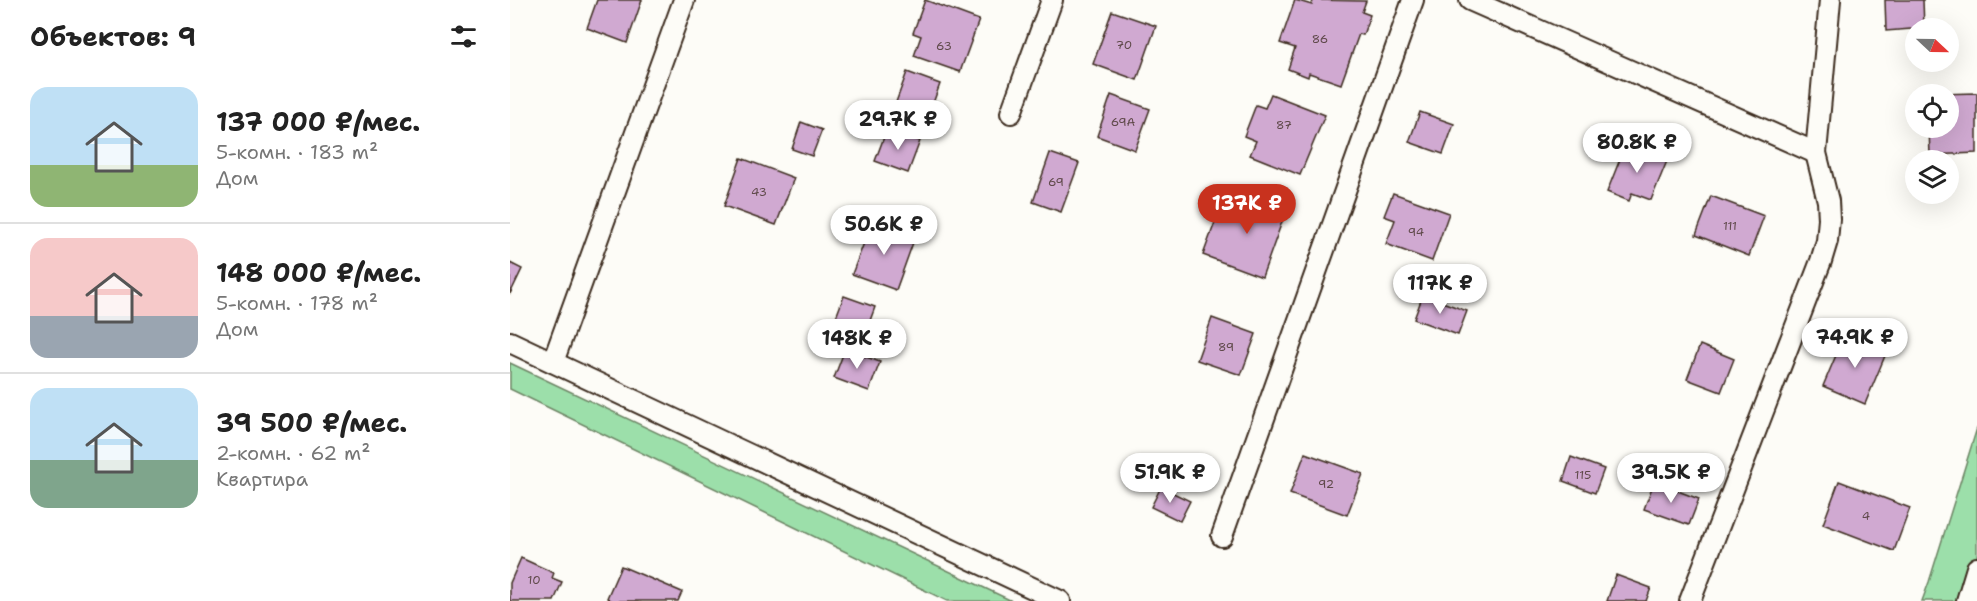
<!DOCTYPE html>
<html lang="ru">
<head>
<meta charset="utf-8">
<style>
  body { margin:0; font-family:"Shantell Sans",sans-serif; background:#f2f2f2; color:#222; height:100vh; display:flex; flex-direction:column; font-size:22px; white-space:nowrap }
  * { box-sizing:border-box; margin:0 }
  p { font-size:20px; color:#767676 }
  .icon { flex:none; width:33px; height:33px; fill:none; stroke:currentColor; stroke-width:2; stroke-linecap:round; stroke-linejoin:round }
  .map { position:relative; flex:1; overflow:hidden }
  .details { display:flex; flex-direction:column; background:#fff; width:510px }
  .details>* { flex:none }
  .needle { width:39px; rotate:112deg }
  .controls { position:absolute; left:1395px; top:18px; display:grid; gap:12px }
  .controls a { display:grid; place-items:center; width:54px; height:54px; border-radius:50%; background:#fff; box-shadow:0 6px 24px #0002; font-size:30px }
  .price { position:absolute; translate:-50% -51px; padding:0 14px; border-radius:21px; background:#fff; color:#222; font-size:20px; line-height:39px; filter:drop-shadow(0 2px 3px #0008) }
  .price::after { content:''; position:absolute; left:50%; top:36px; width:18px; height:14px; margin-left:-9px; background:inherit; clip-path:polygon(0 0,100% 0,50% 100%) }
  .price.active { background:#c8321e; color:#fff }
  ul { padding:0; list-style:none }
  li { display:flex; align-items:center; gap:18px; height:150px; padding:0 30px }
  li+li { border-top:2px solid #e0e0e0 }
  li span { display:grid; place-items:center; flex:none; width:168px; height:120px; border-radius:18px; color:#555 }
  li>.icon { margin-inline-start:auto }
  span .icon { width:72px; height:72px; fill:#fffc; stroke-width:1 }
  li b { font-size:26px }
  h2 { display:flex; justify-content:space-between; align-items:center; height:72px; padding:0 30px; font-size:26px }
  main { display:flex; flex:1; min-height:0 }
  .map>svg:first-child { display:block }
</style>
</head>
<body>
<main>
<section class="details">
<h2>Объектов: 9<svg class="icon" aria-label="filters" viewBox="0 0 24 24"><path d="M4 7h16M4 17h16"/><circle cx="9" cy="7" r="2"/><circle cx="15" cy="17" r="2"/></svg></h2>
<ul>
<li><span style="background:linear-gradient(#bfe0f5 65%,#8fb573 0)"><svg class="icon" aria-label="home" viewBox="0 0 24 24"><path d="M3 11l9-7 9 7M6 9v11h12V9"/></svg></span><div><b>137 000 ₽/мес.</b><p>5-комн. · 183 m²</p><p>Дом</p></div></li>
<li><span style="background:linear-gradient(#f6c9c9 65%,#9aa5b1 0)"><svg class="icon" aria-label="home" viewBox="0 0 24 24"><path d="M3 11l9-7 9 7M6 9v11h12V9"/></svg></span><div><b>148 000 ₽/мес.</b><p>5-комн. · 178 m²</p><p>Дом</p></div></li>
<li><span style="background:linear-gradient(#bfe0f5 60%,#7fa58c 0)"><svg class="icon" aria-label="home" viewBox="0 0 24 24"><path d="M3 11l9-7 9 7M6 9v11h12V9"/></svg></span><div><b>39 500 ₽/мес.</b><p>2-комн. · 62 m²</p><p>Квартира</p></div></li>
</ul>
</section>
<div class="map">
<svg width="1467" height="601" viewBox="0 0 1467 601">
  <rect width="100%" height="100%" fill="#fdfcf7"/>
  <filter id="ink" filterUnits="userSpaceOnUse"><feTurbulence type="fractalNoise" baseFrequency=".0167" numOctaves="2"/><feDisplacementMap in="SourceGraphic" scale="12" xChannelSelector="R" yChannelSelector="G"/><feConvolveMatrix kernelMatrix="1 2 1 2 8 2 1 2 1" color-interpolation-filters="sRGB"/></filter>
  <g filter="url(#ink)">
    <g fill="#9cdfaa" stroke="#6c8464" stroke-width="1.5">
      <path d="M0 363 502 601H437L0 389Z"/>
      <path d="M1467 428V601H1412L1419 582Z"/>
    </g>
    <g fill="#d0a9d1" stroke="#3b2a1e" stroke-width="1.5">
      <path d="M87 0H132L117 43 77 28Z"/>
      <path d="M415 0 469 20 450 72 404 56 411 36 403 33Z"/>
      <path d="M785 0 802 5 803 0 856 1 852 12 860 15 853 35 849 34 831 84 799 73 798 77 778 69 785 48 770 43Z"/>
      <path d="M1375 0H1413L1414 28 1376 31Z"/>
      <path d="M602 11 646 26 627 80 583 64Z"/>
      <path d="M397 72 430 84 418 117 385 105Z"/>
      <path d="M1467 93V153L1420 155 1419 128H1438V94H1427Z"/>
      <path d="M761 94 815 115 790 175 740 155 746 141 734 136 746 105 755 108Z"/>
      <path d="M601 95 640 109 625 150 587 136Z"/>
      <path d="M910 112 944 124 933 154 899 142Z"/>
      <path d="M291 122 312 130 302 156 282 149Z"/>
      <path d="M377 129 410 141 398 173 365 161Z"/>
      <path d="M1116 144 1157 161 1141 200 1122 193 1119 201 1097 192Z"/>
      <path d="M540 153 569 163 551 212 523 202Z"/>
      <path d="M231 158 284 178 266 225 214 206Z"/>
      <path d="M733 192 777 208 752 277 693 255 707 217 722 222Z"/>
      <path d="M883 193 939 213 922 261 876 244 885 220 874 216Z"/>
      <path d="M1201 196 1254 216 1239 256 1186 235Z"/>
      <path d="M362 222 405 237 386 290 342 274Z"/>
      <path d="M0 263 12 269 0 294Z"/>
      <path d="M913 295 957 311 948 335 904 319Z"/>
      <path d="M334 296 365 307 354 337 323 325Z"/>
      <path d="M702 318 746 334 731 375 687 360Z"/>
      <path d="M1335 334 1377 351 1355 404 1313 386Z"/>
      <path d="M1190 345 1224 359 1211 392 1177 379Z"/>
      <path d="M335 349 370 362 359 391 324 378Z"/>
      <path d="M795 453 853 474 837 515 780 494Z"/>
      <path d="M1061 457 1094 469 1085 493 1053 481Z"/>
      <path d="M1329 481 1400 508 1384 551 1313 524Z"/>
      <path d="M1144 482 1189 499 1179 525 1134 509Z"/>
      <path d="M651 487 680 501 670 521 641 507Z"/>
      <path d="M11 558 44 573 42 578 52 582 44 601H0V583Z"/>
      <path d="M111 566 172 592 168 601H102L97 598Z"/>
      <path d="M1106 575 1141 588 1136 601H1097Z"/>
    </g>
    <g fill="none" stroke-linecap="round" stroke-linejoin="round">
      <defs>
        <g id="street">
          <path d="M960 0 1306 153"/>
          <path d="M501 113 542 0"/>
          <path d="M0 342 550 601"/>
          <path d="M43 362 174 0"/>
          <path d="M712 536 903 0"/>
          <path d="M1180 601 1311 261 1317 241 1319 219 1318 201 1306 153 1320 0"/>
          <path d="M1457 601 1467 568"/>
        </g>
      </defs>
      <use href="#street" stroke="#3b2a1e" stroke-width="24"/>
      <use href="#street" stroke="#fdfcf7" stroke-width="20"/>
    </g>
  </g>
  <g text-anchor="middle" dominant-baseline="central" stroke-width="6" stroke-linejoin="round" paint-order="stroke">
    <g font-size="12" fill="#604a4b">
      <text x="810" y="39">86</text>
      <text x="614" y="45">70</text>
      <text x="434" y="46">63</text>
      <text x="613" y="122">69А</text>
      <text x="774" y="125">87</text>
      <text x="546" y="182">69</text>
      <text x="249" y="192">43</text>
      <text x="1220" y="226">111</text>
      <text x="906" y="232">94</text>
      <text x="716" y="347">89</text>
      <text x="1073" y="475">115</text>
      <text x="816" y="484">92</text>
      <text x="1356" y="516">4</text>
      <text x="24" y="580">10</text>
    </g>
  </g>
</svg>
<div class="controls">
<a><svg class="needle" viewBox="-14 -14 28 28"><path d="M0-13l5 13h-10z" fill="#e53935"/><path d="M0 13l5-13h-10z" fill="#767676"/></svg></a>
<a><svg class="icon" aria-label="locate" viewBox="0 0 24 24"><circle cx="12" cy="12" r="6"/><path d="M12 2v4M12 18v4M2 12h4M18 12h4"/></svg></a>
<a><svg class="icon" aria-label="layers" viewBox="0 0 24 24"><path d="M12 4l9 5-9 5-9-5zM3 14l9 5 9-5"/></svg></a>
</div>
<b class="price" style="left:388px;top:151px">29.7K ₽</b>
<b class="price" style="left:1127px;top:174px">80.8K ₽</b>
<b class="price active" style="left:737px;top:235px">137K ₽</b>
<b class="price" style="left:374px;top:256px">50.6K ₽</b>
<b class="price" style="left:930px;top:315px">117K ₽</b>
<b class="price" style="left:1345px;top:369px">74.9K ₽</b>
<b class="price" style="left:347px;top:370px">148K ₽</b>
<b class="price" style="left:660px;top:504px">51.9K ₽</b>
<b class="price" style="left:1161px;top:504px">39.5K ₽</b>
</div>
</main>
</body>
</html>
